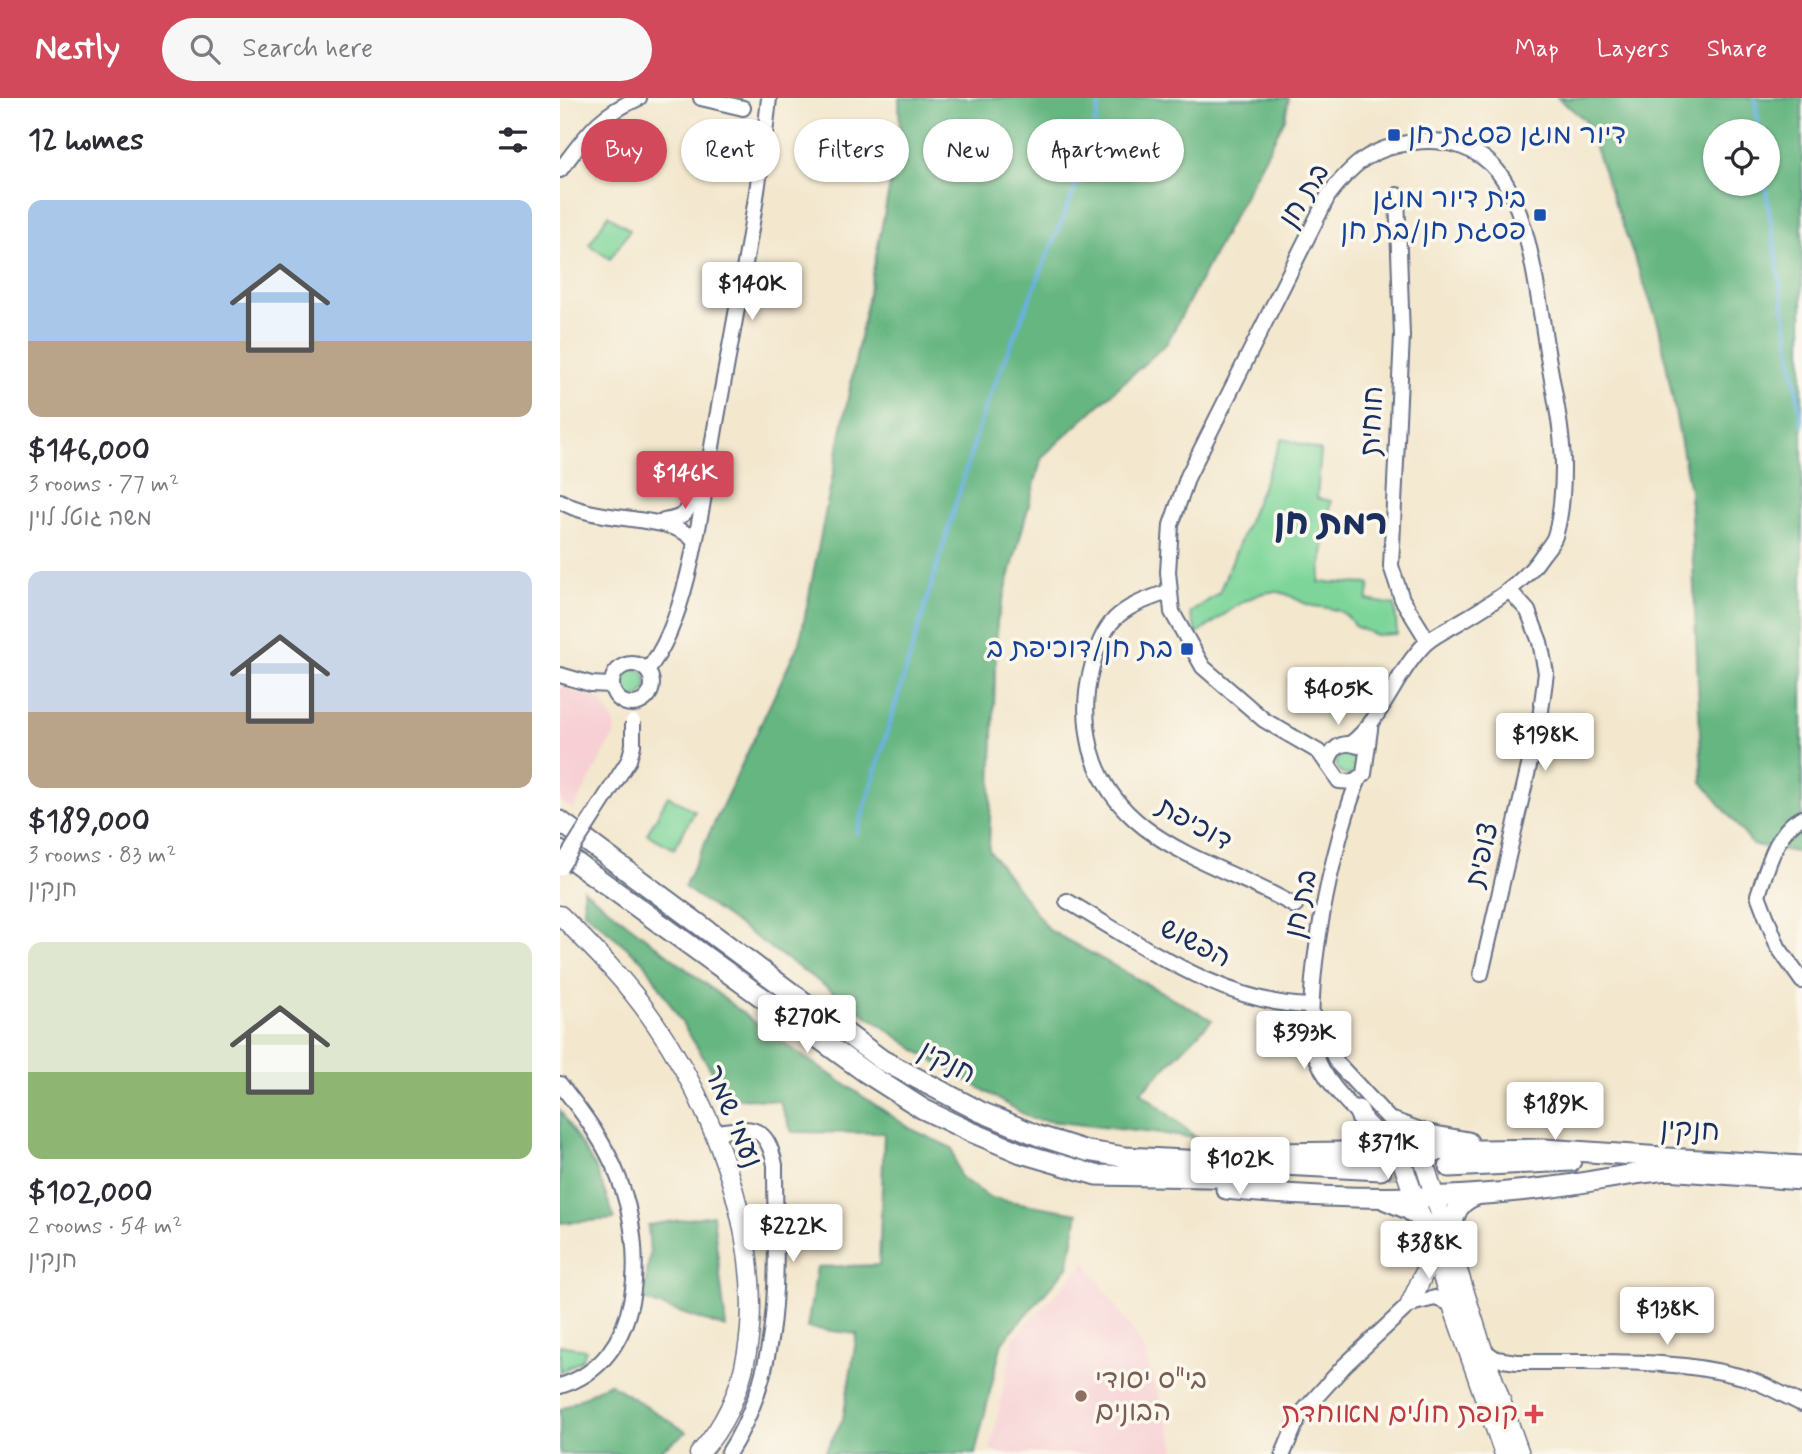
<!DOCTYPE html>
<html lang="en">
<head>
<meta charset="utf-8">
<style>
  body { margin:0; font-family:Mynerve,"Playpen Sans Hebrew",sans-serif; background:#f7f7f7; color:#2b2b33; height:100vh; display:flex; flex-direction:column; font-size:26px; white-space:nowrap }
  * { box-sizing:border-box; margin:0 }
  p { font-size:23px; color:#7c7c81 }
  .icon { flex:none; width:38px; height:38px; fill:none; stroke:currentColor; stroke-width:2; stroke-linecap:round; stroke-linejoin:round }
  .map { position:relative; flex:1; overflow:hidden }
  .panel { display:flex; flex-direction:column; background:#fff; width:560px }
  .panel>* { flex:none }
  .top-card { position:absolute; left:21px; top:21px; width:665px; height:63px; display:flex; gap:14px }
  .fabs { position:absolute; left:1143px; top:21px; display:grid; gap:14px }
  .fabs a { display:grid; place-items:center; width:77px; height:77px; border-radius:50%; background:#fff; box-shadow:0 2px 5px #0004; font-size:35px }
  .price { position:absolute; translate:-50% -60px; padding:0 16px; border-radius:7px; background:#fff; color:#222; font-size:23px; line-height:46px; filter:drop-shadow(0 2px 4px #0008) }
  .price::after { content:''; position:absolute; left:50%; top:42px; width:21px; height:16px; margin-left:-10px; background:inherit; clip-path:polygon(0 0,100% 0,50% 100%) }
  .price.active { background:#d1495b; color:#fff }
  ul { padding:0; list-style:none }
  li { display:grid; align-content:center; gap:14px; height:371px; padding:0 28px }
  li span { display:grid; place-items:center; height:217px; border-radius:14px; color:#555 }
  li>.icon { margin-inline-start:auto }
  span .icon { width:126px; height:126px; fill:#fffc; stroke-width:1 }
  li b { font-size:30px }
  h2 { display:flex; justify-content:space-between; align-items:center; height:84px; padding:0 28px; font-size:30px }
  .tag { padding:0 24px; border-radius:32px; background:#fff; box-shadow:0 2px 5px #0004; font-size:24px; line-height:63px }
  .tag.active { background:#d1495b; color:#fff }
  header { display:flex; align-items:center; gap:42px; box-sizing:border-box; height:98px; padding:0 35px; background:#d1495b; color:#fff }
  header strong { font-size:33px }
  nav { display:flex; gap:38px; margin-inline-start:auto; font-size:24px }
  .search { width:490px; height:63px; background:#f7f7f7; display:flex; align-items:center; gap:18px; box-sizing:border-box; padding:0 24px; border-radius:38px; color:#7c7c81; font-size:26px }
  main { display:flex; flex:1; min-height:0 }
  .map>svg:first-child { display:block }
</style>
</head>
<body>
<header>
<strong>Nestly</strong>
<div class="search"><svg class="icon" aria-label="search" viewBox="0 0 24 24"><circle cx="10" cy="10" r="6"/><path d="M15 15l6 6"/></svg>Search here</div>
<nav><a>Map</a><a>Layers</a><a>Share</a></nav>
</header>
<main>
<section class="panel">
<h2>12 homes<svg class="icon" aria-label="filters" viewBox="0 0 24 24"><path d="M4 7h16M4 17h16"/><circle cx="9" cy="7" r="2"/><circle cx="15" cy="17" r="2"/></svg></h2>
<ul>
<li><span style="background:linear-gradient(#a9c7e8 65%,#b9a48a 0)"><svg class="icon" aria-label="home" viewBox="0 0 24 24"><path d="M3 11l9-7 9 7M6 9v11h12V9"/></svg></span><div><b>$146,000</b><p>3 rooms · 77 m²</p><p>משה גוטל לוין</p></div></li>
<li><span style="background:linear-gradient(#c9d6e8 65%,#b9a48a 0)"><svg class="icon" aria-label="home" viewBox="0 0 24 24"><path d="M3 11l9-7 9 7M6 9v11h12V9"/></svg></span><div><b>$189,000</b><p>3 rooms · 83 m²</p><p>חנקין</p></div></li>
<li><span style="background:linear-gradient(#dfe7d0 60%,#8fb573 0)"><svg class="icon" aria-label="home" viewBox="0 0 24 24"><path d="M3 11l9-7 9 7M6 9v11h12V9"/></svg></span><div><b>$102,000</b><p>2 rooms · 54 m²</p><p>חנקין</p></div></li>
</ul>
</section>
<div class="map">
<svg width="1242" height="1356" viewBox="0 0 1242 1356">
  <rect width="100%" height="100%" fill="#fbf7ec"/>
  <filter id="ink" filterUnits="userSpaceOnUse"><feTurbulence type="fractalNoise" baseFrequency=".0143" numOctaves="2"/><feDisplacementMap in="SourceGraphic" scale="14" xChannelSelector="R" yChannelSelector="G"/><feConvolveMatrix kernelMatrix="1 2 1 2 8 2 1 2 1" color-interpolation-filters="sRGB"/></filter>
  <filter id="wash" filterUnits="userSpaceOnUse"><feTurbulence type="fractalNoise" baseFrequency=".00686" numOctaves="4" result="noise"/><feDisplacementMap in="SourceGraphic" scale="28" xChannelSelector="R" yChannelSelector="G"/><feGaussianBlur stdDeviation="1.57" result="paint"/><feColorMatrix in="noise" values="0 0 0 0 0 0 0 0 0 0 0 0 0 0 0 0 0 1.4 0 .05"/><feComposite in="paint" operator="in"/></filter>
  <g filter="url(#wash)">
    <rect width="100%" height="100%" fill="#f3e7cd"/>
    <g fill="#f7cfd4">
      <path d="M0 588 41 603 53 622 55 635 13 712 0 703Z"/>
      <path d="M526 1164 582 1247 616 1349 610 1356H444L430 1353 454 1239Z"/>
    </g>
    <g fill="#7dd599" stroke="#4c827c" stroke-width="2">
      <path d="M48 117 70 132 50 161 29 147Z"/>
      <path d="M722 340 761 353 757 400 771 403 759 484 810 486 807 502 835 507 837 536 816 537 794 528C786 511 771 510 753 508 741 506 730 495 718 494 690 491 660 522 637 536L630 515 659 495Z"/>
      <circle cx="72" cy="585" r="15"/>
      <circle cx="788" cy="665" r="12"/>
      <path d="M108 698 135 713 114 751 87 736Z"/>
      <path d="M0 1247 26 1252 22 1262 0 1274Z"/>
    </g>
    <g fill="#66b681" stroke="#407270" stroke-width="2" fill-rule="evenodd">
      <path d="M339 0H729L725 21 607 245 482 359 437 524 429 752 489 832 652 922 581 994 637 1040 472 1021 359 954 124 789 240 543 340 36Z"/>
      <path d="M998 0H1242V755L1193 747 1142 684 1130 393 1099 228 1025 22ZM1155 33H1208V86H1155Z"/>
      <path d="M23 791 206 933 351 1031 392 1050 400 1079 431 1100 518 1115 508 1169 442 1244 415 1356H264L283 1321 297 1236 247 1230 257 1169 319 1167 324 1035 232 1034 219 1003 168 999 85 865 24 813Z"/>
      <path d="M0 1012 36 1071 55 1121 0 1125Z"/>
      <path d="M153 1117 166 1230 83 1202 90 1156 88 1127Z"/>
      <path d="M49 1285 127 1334 95 1356H0V1312Z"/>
    </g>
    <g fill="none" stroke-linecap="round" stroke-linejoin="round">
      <g stroke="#69b1e0" stroke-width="4.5">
        <path d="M1195 0 1199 33"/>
        <path d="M1205 86 1242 326"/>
        <path d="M297 735 424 312 526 64 541 0"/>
      </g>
    </g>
  </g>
  <g filter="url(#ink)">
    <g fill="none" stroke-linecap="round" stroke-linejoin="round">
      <path stroke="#c8c2b7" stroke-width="19" stroke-dasharray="19 10" stroke-linecap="butt" d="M821 1072 889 1069"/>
      <defs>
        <g id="minor">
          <path d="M141 0 183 10"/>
          <path d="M0 72C27 37 37 18 79 0"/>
          <path d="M837 97 842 238 831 468 842 501 868 543"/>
          <path d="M0 403C35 426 115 415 134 443"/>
          <path d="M104 423C141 417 123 402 136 377 138 373 144 368 147 364"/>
          <path d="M608 494C557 511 543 521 530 577 524 602 525 625 531 651 556 747 659 763 735 808"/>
          <circle cx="72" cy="586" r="20"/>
          <path d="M87 572C131 523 145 382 158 314 177 209 198 106 209 0"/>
          <path d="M0 577 31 586 51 587"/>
          <path d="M790 646C823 621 836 574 866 545 875 537 888 531 898 525 930 506 962 488 983 456 987 451 993 444 995 438 1001 419 1003 389 1003 370 1003 333 994 295 988 259 979 208 971 117 939 75 919 49 885 40 854 44 811 50 793 65 768 98L628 378 611 427 608 474 612 514 643 569 704 622 759 654 779 683 793 684 804 676 811 624"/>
          <path d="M768 667C770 650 782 642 798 648"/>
          <path d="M799 681C775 735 736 909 758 963 771 995 814 1030 839 1055"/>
          <path d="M1242 720C1217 729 1206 774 1198 797L1218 849 1242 883"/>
          <path d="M507 803C583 847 660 905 750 908"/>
          <path d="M921 876 980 620 986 575 980 544 968 513 949 492"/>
          <path d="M755 919 777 965 861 1055"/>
          <path d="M0 986C23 1015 46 1046 59 1081 86 1150 85 1263 0 1288"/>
          <path d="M157 1034C193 1028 207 1028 215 1067 215 1170 226 1265 168 1356"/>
          <path d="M923 1252 936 1261 957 1264C1032 1265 1110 1259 1183 1279 1203 1285 1223 1297 1242 1306"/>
          <path d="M723 1356 739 1318 785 1267 850 1206 875 1200 895 1207"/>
        </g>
        <g id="tertiary">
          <path d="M0 817C34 851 68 885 95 925 171 1034 243 1242 139 1356"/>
          <path d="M839 1055 944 1356"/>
          <path d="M861 1055 923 1252 960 1356"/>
          <path d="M850 1206 865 1173 871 1145"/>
        </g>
        <g id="secondary">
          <path d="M0 723 322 962 419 1013 479 1038 527 1053 565 1059 821 1072"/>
          <path d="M0 753 305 974 363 1011 409 1033 461 1055 536 1077 704 1080"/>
          <path d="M834 1025 864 1036 908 1044"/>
          <path d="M782 1054C803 1049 808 1031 798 1012"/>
          <path d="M715 1055 985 1051 1102 1059"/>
          <path d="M1090 1059 1242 1068"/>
          <path d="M889 1069 1011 1063"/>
          <path d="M1106 1072 1242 1082"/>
          <path d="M666 1091C773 1102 886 1103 993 1089 1032 1084 1070 1075 1110 1072"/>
          <path d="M826 1102 848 1111 864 1123"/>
          <path d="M893 1150C892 1126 891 1105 917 1097"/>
        </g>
      </defs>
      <use href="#minor" stroke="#676f85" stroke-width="18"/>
      <use href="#tertiary" stroke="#676f85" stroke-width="21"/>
      <use href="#secondary" stroke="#676f85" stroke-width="23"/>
      <use href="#minor" stroke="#fff" stroke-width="14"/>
      <use href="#tertiary" stroke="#fff" stroke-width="18"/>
      <use href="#secondary" stroke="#fff" stroke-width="19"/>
      <defs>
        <path id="minor-bridge" d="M0 770 69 662 73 647V624"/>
      </defs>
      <use href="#minor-bridge" stroke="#676f85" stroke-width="18" stroke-linecap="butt"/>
      <use href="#minor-bridge" stroke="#fff" stroke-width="14"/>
    </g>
  </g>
  <g fill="#1a4fb4" stroke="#fbf7ec" stroke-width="2.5">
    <rect x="827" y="30" width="14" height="14" rx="3.5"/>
    <rect x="973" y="110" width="14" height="14" rx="3.5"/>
    <rect x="620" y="544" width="14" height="14" rx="3.5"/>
  </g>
  <circle fill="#8d6e63" stroke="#fbf7ec" stroke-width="2.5" cx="521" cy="1298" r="7"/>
  <path fill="#e0444e" stroke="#fbf7ec" stroke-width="2.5" d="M970.5 1305.5h7v7h7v7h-7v7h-7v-7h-7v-7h7z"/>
  <g text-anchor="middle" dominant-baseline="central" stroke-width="7" stroke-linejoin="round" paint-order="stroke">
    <g font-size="28" fill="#164399" stroke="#fbf7ec" text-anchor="end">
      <text x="848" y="37" text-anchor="start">דיור מוגן פסגת חן</text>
      <text x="966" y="101">בית דיור מוגן<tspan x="966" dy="32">פסגת חן/בת חן</tspan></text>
      <text x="613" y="551">בת חן/דוכיפת ב</text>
    </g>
    <g font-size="28" fill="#1b2f5e" stroke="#fbf7ec">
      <text transform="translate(745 98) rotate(-58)">בת חן</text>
      <text transform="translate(813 323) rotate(-87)">חוחית</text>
      <text transform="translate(634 727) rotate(29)">דוכיפת</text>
      <text transform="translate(923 757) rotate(-77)">צופית</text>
      <text transform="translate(742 806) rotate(-78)">בת חן</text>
      <text transform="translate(635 846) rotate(27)">הפשוש</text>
      <text transform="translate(387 965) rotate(28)">חנקין</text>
      <text transform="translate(172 1019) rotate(67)">נעמי שמר</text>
      <text transform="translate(1130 1033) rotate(3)">חנקין</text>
    </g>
    <g font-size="28" fill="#785e54" stroke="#fbf7ec" text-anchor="start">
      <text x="535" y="1282">בי"ס יסודי<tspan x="535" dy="32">הבונים</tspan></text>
    </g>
    <g font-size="28" fill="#be3a42" stroke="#fbf7ec" text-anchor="end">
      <text x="958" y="1316">קופת חולים מאוחדת</text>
    </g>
    <g font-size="35" font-weight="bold" fill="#1b2f5e" stroke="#fbf7ec">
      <text x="771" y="426">רמת חן</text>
    </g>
  </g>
</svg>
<div class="fabs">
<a><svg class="icon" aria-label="locate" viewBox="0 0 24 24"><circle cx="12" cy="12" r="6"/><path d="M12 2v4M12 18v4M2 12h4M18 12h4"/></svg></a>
</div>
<b class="price" style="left:192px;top:224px">$140K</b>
<b class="price active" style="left:125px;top:413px">$146K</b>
<b class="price" style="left:778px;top:629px">$405K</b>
<b class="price" style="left:985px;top:675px">$198K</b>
<b class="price" style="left:247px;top:957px">$270K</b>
<b class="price" style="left:744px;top:973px">$393K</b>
<b class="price" style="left:995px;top:1044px">$189K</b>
<b class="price" style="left:828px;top:1083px">$371K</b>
<b class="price" style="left:680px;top:1099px">$102K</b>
<b class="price" style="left:233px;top:1166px">$222K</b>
<b class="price" style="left:869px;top:1183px">$388K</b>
<b class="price" style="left:1107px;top:1249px">$138K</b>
<div class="top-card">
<a class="tag active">Buy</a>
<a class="tag">Rent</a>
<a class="tag">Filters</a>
<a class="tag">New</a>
<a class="tag">Apartment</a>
</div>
</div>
</main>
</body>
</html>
